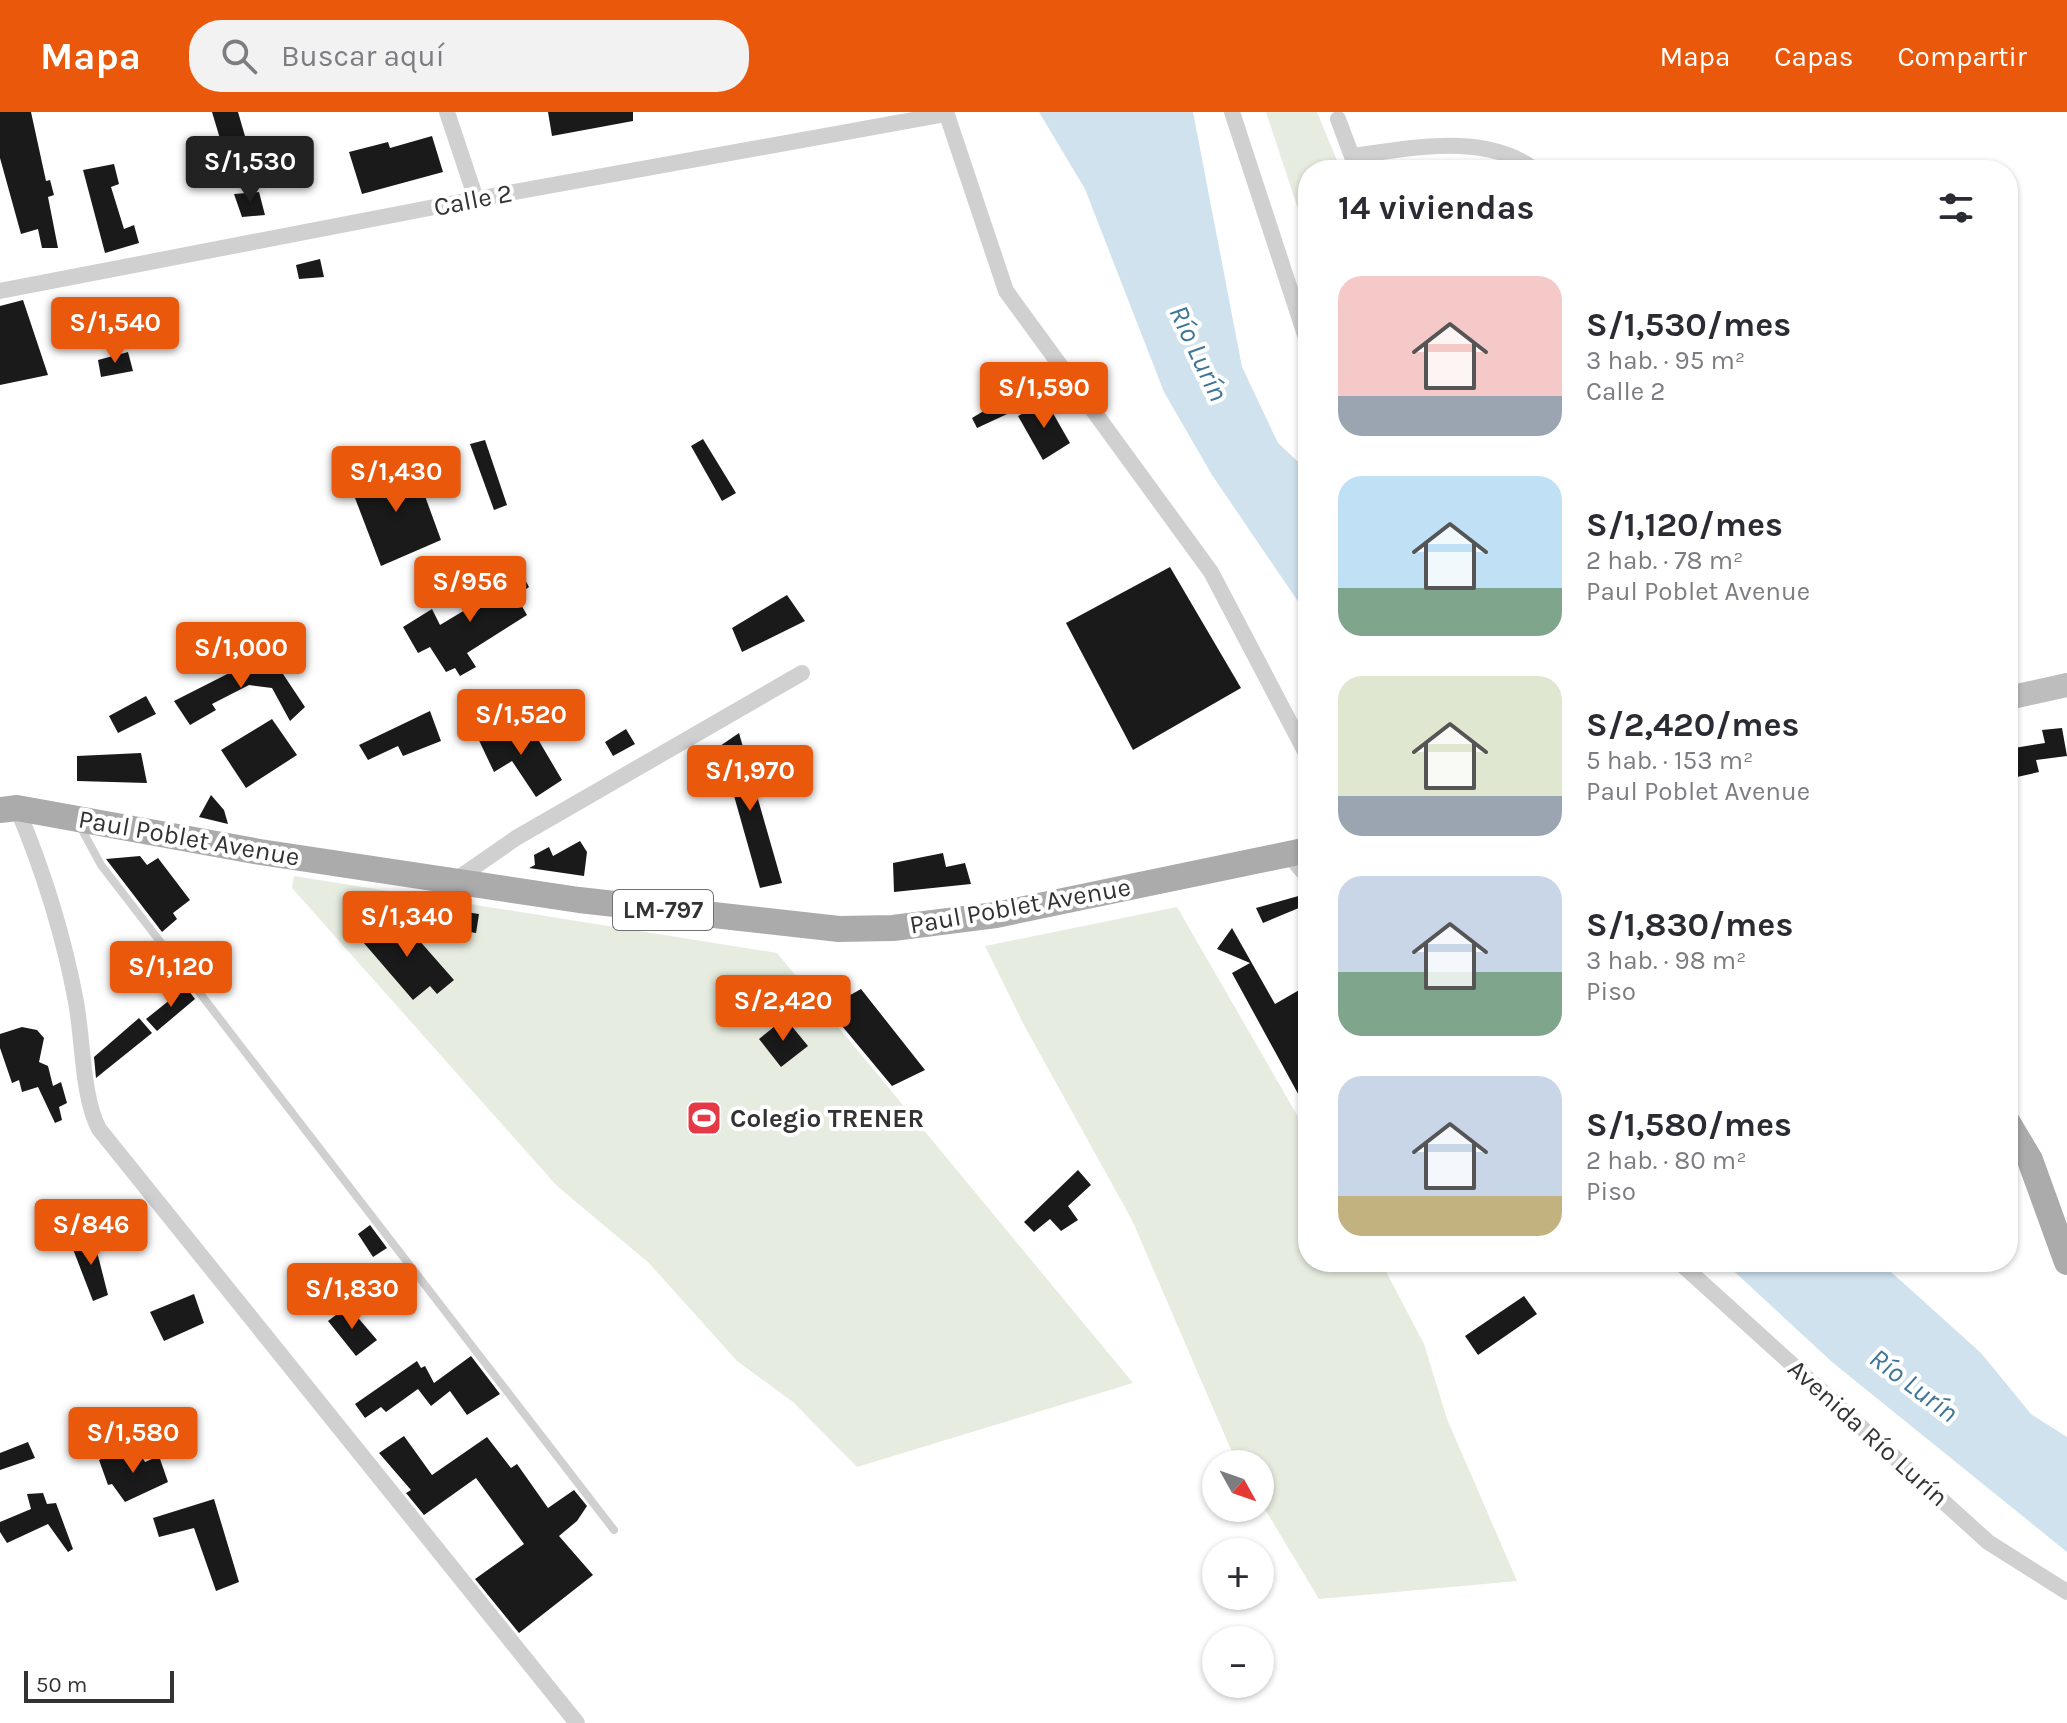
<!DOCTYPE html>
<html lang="es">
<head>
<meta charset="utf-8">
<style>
  body { margin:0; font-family:Karla,sans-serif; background:#f2f2f3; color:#2b2b33; height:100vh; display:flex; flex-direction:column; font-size:30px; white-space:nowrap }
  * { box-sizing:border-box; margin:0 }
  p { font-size:26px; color:#7c7c81 }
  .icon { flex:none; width:44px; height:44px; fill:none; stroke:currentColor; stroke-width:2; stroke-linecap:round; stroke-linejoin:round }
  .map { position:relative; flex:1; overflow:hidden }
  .details { position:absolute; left:1298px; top:48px; width:720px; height:1112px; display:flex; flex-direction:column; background:#fff; border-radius:32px; box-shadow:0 2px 6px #0004 }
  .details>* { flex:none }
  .needle { width:52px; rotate:130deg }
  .tools { position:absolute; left:1202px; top:1338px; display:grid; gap:16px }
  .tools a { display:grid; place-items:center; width:72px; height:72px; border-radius:50%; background:#fff; box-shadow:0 2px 6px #0004; font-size:40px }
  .scale { position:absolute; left:24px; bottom:20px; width:150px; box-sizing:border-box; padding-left:8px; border:4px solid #333; border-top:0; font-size:22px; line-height:28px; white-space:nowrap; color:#333; -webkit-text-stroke:6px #fff; paint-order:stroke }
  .price { position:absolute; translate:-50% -68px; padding:0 18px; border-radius:8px; background:#ea580c; color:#fff; font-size:26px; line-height:52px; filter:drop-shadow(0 2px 4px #0008) }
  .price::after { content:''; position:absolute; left:50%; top:48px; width:24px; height:18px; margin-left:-12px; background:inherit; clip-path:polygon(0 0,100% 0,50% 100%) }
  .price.current { background:#222; color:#fff }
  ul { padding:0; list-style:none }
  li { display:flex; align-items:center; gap:24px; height:200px; padding:0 40px }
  li span { display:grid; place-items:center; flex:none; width:224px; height:160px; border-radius:24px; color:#555 }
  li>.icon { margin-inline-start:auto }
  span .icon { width:96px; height:96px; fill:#fffc; stroke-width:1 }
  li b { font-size:34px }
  h2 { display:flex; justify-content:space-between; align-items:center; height:96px; padding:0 40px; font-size:34px }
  header { display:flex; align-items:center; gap:48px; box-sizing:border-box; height:112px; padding:0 40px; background:#ea580c; color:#fff }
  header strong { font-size:38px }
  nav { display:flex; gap:44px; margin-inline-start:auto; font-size:28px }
  .search { width:560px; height:72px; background:#f2f2f3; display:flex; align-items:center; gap:20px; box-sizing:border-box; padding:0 28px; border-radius:32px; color:#7c7c81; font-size:30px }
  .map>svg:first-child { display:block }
</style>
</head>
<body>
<header>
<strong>Mapa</strong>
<div class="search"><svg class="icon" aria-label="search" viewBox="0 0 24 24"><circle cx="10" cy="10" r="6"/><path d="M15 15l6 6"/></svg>Buscar aquí</div>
<nav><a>Mapa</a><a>Capas</a><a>Compartir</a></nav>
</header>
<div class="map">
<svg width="2067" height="1611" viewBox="0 0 2067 1611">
  <rect width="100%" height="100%" fill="#fff"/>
  <g fill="#e6ecdf">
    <path d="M1266 0H1317L1341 58H1308V127Z"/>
    <path d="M294 764 777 841 1133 1271 857 1355 793 1290 737 1249 649 1151 557 1074 292 776Z"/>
    <path d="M1177 795 1308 1022V1150H1381L1424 1232 1447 1307 1517 1469 1319 1487 1260 1389V1352H1238L1235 1347 1132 1108 1024 913 985 834Z"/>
  </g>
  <g fill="#cfe2ee">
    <path d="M1039 0H1193L1242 255 1278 331 1308 359V504L1212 363 1164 280 1085 77Z"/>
    <path d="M1724 1150H1880L1981 1241 2031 1302 2067 1325V1440L1832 1250Z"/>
  </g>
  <g fill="#1a1a1a">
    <path d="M0 0H31L46 69 50 68 54 83 48 85 58 136H42L38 117 21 122 0 46Z"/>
    <path d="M212 0H238L247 31 224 40Z"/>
    <path d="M548 0H633V9L552 24Z"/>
    <path d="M432 24 443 60 362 82 349 40 388 30 390 36Z"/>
    <path d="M114 52 119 72 111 75 124 117 134 113 139 131 105 141 83 58Z"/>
    <path d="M259 80 265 103 242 105 234 82Z"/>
    <path d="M320 147 324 165 299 167 296 153Z"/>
    <path d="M23 188 48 263 0 273V194Z"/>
    <path d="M128 240 133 259 101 265 98 248Z"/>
    <path d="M1012 282 1020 296 977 316 972 306Z"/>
    <path d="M1046 289 1070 331 1043 348 1018 304Z"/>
    <path d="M703 327 736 381 722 389 691 334Z"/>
    <path d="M485 328 507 393 494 398 470 332Z"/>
    <path d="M414 354 441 428 381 454 350 373Z"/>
    <path d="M1170 455 1241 576 1133 638 1066 511Z"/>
    <path d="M500 456 508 469 521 460 529 475 516 484 527 503 467 541 476 555 460 564 455 556 446 560 430 535 418 541 403 515 432 497 440 513 465 498 470 504 492 487 484 471 489 468 486 463Z"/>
    <path d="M787 483 805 509 742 540 732 516Z"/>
    <path d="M269 541 305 595 290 609 272 576 249 573 212 592 216 598 190 613 174 589Z"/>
    <path d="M146 584 156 602 118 621 109 604Z"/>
    <path d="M430 599 441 629 403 644 398 634 368 648 359 633Z"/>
    <path d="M272 607 297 643 246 676 221 638Z"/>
    <path d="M529 612 562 668 536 685 512 649 494 660 475 620 494 614 501 627Z"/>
    <path d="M2062 616 2067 644 2036 648 2039 660 2008 667V637L2045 631 2042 618Z"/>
    <path d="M626 617 635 632 613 644 605 630Z"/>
    <path d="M739 621 782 771 760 776 720 634Z"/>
    <path d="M141 641 147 671 77 669V644Z"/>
    <path d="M211 683 224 698 228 712 199 705Z"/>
    <path d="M580 729 587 740 584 764 529 756 535 753 534 743 549 735 553 744Z"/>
    <path d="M943 741 946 755 965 751 971 772 894 780 893 751Z"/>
    <path d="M140 744 147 753 158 746 190 788 173 801 177 807 162 820 106 747Z"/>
    <path d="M1302 783 1306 793 1263 811 1256 796Z"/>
    <path d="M427 794 479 802 476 821 424 813Z"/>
    <path d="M396 802 454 868 437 882 430 874 413 888 363 830Z"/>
    <path d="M1232 816 1275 892 1308 873V1000L1232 861 1250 851 1217 837Z"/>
    <path d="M186 875 195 887 157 919 146 907Z"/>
    <path d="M861 877 925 958 892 974 827 896Z"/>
    <path d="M139 906 152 921 96 966 94 945Z"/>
    <path d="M785 906 808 934 781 955 759 927Z"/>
    <path d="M22 915 37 918 44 926 39 950 48 954 53 974 61 970 67 991 59 995 62 1008 55 1011 38 975 22 980 19 968 12 971 0 936V922Z"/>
    <path d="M1078 1058 1091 1073 1068 1094 1078 1108 1061 1119 1050 1107 1034 1120 1024 1110Z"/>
    <path d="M370 1113 387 1136 373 1145 358 1122Z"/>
    <path d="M93 1124 108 1183 93 1189 71 1132Z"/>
    <path d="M194 1182 204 1211 164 1229 150 1200Z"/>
    <path d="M1524 1184 1537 1202 1478 1243 1465 1224Z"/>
    <path d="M348 1194 377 1228 356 1244 328 1209Z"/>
    <path d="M471 1244 500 1282 467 1303 450 1279 431 1294 418 1277 386 1300 381 1295 365 1306 355 1292 417 1249 421 1256 425 1254 434 1271Z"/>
    <path d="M404 1324 432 1363 487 1325 511 1356 517 1352 548 1396 574 1378 587 1394 577 1409 559 1424 593 1463 519 1521 475 1467 524 1432 476 1366 424 1403 406 1381 411 1378 379 1341Z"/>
    <path d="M28 1330 35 1346 0 1358V1341Z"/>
    <path d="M122 1338 126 1350 140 1342 145 1350 159 1344 168 1370 125 1390 112 1372 108 1373 99 1348Z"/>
    <path d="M43 1381 47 1392 56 1391 73 1437 68 1440 48 1412 7 1431 0 1420V1410L31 1397 27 1382Z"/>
    <path d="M214 1387 239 1470 216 1479 194 1416 159 1425 153 1406Z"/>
  </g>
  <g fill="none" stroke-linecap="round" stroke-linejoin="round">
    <g stroke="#d0d0d0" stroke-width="8">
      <path d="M80 714 101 753 614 1418"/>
      <path d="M1287 747 1308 772"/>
    </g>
    <g stroke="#d0d0d0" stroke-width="16">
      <path d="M447 0 476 87"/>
      <path d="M946 0 1006 179 1211 460 1308 645"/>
      <path d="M1232 0 1308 232"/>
      <path d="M1338 7 1357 58"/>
      <path d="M1352 44C1409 37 1485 19 1535 58"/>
      <path d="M0 179 476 87 946 2"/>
      <path d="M17 696C43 758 64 825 76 890 83 927 82 985 99 1017L577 1611"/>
      <path d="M454 769 516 726 802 561"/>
      <path d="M1679 1150 1988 1430 2067 1480"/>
    </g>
    <path stroke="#bdbdbd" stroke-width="24" d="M2008 586 2067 573"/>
    <g stroke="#ababab" stroke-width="26">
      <path d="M0 698 17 696 260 740 579 788 839 817 893 816 996 803 1308 738"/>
      <path d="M2008 1011 2030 1048 2067 1150"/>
    </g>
  </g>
  <defs>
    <symbol id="stadium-square" viewBox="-11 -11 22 22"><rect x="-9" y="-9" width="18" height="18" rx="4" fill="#e63946" stroke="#fff"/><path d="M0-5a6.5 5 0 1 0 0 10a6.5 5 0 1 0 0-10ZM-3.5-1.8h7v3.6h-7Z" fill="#fff"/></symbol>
  </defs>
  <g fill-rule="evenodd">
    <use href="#stadium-square" x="684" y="986" width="40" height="40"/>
  </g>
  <g text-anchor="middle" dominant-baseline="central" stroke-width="8" stroke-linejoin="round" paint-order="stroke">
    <rect fill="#fff" stroke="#707070" stroke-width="2" x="613" y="778" width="100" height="40" rx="6"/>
    <g font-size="24" font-weight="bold" fill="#333">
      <text x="663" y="798">LM-797</text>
    </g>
    <g font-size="26" fill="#333" stroke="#fff">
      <text transform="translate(473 88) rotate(-11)">Calle 2</text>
      <text transform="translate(189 726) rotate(10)">Paul Poblet Avenue</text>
      <text transform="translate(1020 794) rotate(-10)">Paul Poblet Avenue</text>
      <text transform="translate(1868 1321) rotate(42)">Avenida Río Lurín</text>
    </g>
    <g font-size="26" font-weight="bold" fill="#333" stroke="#fff" text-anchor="start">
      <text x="730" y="1006">Colegio TRENER</text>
    </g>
    <g font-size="28" font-style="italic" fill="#3f7597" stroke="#fff">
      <text transform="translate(1199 241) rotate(65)">Río Lurín</text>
      <text transform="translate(1914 1273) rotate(37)">Río Lurín</text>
    </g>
  </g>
</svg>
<div class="tools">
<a><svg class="needle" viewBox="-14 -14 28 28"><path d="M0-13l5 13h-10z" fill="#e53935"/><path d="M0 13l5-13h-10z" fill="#7c7c81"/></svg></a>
<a>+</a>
<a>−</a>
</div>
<div class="scale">50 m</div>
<b class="price current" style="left:250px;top:92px">S/1,530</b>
<b class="price" style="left:115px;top:253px">S/1,540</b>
<b class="price" style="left:1044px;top:318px">S/1,590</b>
<b class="price" style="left:396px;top:402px">S/1,430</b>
<b class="price" style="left:470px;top:512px">S/956</b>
<b class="price" style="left:241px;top:578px">S/1,000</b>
<b class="price" style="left:521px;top:645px">S/1,520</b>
<b class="price" style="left:750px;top:701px">S/1,970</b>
<b class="price" style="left:407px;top:847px">S/1,340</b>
<b class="price" style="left:171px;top:897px">S/1,120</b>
<b class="price" style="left:783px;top:931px">S/2,420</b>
<b class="price" style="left:91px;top:1155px">S/846</b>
<b class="price" style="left:352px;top:1219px">S/1,830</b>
<b class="price" style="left:133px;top:1363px">S/1,580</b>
<section class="details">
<h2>14 viviendas<svg class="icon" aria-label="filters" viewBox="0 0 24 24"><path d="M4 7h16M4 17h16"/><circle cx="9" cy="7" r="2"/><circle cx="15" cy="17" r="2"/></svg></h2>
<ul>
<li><span style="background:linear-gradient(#f6c9c9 75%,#9aa5b1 0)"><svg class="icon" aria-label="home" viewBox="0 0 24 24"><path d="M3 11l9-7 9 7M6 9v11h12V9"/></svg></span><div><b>S/1,530/mes</b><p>3 hab. · 95 m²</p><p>Calle 2</p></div></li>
<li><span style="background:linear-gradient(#bfe0f5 70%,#7fa58c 0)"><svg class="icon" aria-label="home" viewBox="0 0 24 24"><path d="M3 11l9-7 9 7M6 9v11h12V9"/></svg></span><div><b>S/1,120/mes</b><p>2 hab. · 78 m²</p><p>Paul Poblet Avenue</p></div></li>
<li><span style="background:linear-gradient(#dfe7d0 75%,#9aa5b1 0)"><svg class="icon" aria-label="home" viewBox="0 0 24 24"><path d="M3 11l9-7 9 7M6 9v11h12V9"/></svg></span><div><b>S/2,420/mes</b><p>5 hab. · 153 m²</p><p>Paul Poblet Avenue</p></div></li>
<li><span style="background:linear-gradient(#c9d6e8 60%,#7fa58c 0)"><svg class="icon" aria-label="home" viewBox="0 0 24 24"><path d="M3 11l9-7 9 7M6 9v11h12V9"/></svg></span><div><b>S/1,830/mes</b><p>3 hab. · 98 m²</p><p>Piso</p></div></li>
<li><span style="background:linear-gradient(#c9d6e8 75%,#c2b280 0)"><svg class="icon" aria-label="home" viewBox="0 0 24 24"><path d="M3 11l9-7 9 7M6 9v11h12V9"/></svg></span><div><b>S/1,580/mes</b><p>2 hab. · 80 m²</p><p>Piso</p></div></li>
</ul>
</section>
</div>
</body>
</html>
